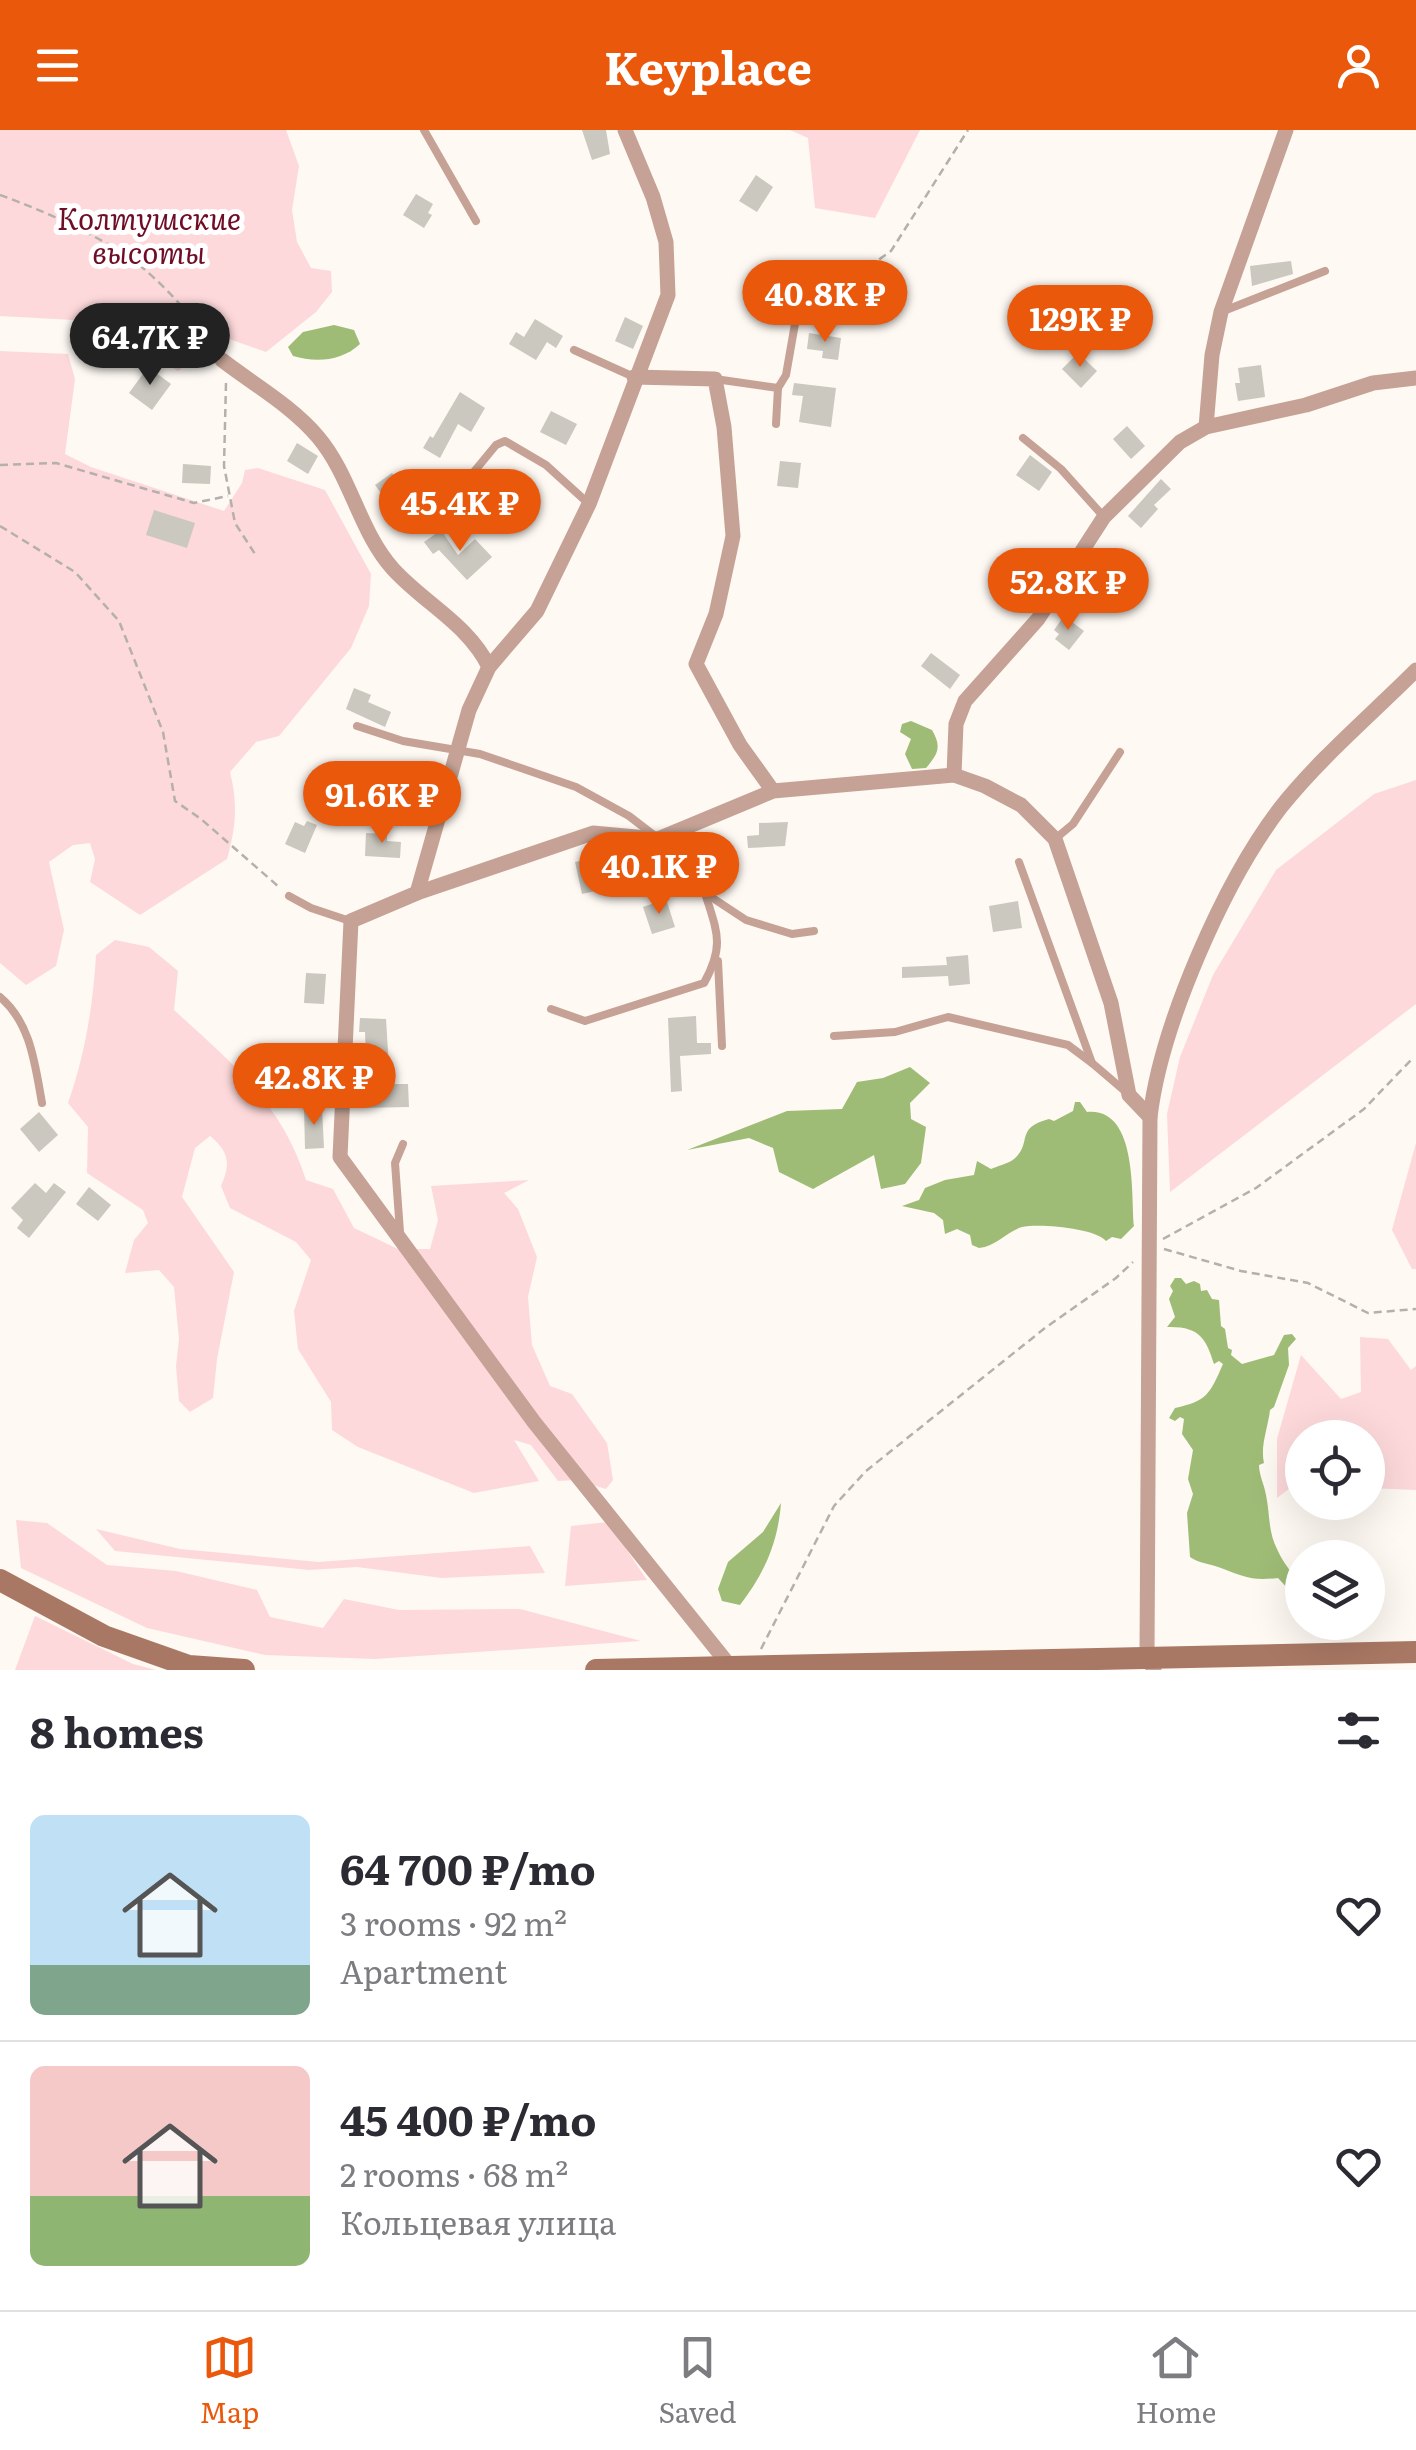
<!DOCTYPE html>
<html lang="en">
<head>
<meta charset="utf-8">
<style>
  body { margin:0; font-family:Literata,serif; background:#f2f2f3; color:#2b2b33; height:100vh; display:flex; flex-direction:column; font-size:38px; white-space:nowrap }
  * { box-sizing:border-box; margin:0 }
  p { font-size:32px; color:#7c7c81 }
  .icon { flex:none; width:55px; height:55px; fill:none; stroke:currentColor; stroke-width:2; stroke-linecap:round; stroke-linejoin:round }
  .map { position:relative; height:1540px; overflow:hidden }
  .side { display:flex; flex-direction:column; background:#fff; flex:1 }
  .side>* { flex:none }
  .tools { position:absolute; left:1285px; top:1290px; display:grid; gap:20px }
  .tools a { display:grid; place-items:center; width:100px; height:100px; border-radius:50%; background:#fff; box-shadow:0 10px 40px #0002; font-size:50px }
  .price { position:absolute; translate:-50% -85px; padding:0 22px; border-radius:35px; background:#ea580c; color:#fff; font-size:32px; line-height:65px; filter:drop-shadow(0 2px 5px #0008) }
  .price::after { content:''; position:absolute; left:50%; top:60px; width:30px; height:22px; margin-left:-15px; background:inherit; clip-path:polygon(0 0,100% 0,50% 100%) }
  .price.selected { background:#222; color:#fff }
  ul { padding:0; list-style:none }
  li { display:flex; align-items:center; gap:30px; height:250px; padding:0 30px }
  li+li { border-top:2px solid #e1e1e2 }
  li span { display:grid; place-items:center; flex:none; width:280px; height:200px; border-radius:15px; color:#555 }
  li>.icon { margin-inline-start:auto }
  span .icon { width:120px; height:120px; fill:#fffc; stroke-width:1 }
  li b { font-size:42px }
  h2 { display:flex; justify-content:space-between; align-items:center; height:120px; padding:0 30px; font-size:42px }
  header { display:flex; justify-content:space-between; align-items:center; height:130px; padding:0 30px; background:#ea580c; color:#fff; font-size:45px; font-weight:700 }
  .menu { display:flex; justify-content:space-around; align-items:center; height:140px; border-top:2px solid #e1e1e2; background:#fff; font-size:28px; color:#7c7c81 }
  .menu a { display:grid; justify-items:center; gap:5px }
  .menu .selected { color:#ea580c }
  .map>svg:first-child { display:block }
</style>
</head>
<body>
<header><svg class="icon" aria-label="menu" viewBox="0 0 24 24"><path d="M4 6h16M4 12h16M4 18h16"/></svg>Keyplace<svg class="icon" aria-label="person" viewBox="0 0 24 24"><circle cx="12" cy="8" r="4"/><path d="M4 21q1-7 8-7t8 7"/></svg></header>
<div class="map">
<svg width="1416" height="1540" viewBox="0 0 1416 1540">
  <rect width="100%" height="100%" fill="#fef9f3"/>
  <g fill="#fdd9db">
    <path d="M0 0H286L299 36 292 80 297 112 311 138 331 141 332 162 316 182 266 222 229 209 228 205 178 241 137 214 92 191 0 186Z"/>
    <path d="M790 0H920L875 88 815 78 808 8Z"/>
    <path d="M0 221 68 224 75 249 65 324 91 337 224 381 242 353 245 340 258 338 325 360 371 444 369 476 351 518 279 606 256 612 230 642C238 674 236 697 227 729L140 785 90 752 95 729 90 713 73 715 49 732 64 800 56 836 26 855 0 833Z"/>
    <path d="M1416 650V874L1170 1062 1167 984 1180 927 1213 845 1276 740 1374 664Z"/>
    <path d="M115 810 149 817 178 841 174 880C233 934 281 972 306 1050L333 1059 354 1098 398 1119H430L438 1090 431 1056 529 1050 504 1063 518 1079 537 1127 528 1167 532 1215 550 1256 572 1264 607 1313 613 1350 606 1359 576 1350 558 1351 531 1315 514 1310 539 1351 474 1363 358 1317 332 1300 331 1272 298 1219 294 1181 311 1130 296 1112 230 1078 221 1056C231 1033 229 1022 210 1006L195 1018 182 1067 234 1142 217 1229 213 1268 190 1282 179 1271 176 1236 179 1209 174 1157 159 1140 125 1143 134 1110 148 1093 143 1080 87 1043 88 997 68 973C85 925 93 876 96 825Z"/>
    <path d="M1416 1013V1139H1412L1392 1100Z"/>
    <path d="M1360 1207 1388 1209 1411 1240 1416 1236V1360L1368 1358V1308H1302V1349L1277 1368V1309L1301 1225 1341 1269 1361 1262Z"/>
    <path d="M16 1390 47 1393 107 1435 176 1441 257 1460 270 1487 323 1498 344 1469 399 1480 520 1479 641 1511 375 1529 265 1525 147 1498 21 1438Z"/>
    <path d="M608 1392 647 1450 565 1456 571 1396Z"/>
    <path d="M96 1399 180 1419 319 1432 530 1416 545 1443 442 1448 357 1437 309 1440 115 1421Z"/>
    <path d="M35 1486 133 1534 156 1540H15Z"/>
  </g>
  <g fill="#9ebc76">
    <path d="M334 195 354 200 360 214C342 231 316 233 293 226L288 217 303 202Z"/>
    <path d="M911 591 932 600C942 617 938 624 926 638L912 639 905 624 911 609 900 602 902 594Z"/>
    <path d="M910 937 930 953 910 973 911 989 926 997 921 1033 905 1054 881 1059 874 1025 813 1059 779 1042 773 1018 749 1008 687 1020 787 981 842 979 857 952 883 948Z"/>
    <path d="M1075 972H1080L1087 982C1138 977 1131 1065 1134 1096L1121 1109 1112 1107 1106 1111C1096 1098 1038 1093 1022 1097 1006 1102 997 1116 979 1118L972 1115 970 1105 957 1099 945 1104 943 1090 934 1083 902 1076 919 1070 925 1058 945 1050 974 1045 977 1031 991 1039C997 1036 1008 1034 1014 1029 1033 1013 1014 998 1049 989L1054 991 1073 981Z"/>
    <path d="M1175 1148H1181L1186 1154 1194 1151 1200 1154 1201 1161 1207 1160 1212 1169 1219 1170 1221 1196 1225 1199 1228 1218 1232 1220 1231 1225 1242 1234 1274 1225 1284 1205 1292 1204 1296 1209 1288 1218 1289 1235 1274 1277 1270 1280C1268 1298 1260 1316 1264 1333L1259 1335C1259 1345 1264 1354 1266 1365 1270 1384 1268 1401 1277 1419 1287 1442 1303 1449 1302 1474L1278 1448C1251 1451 1245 1447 1221 1438 1209 1433 1200 1434 1190 1427L1187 1383 1193 1364 1188 1349 1193 1320 1182 1304 1184 1289 1180 1287 1175 1291 1169 1288 1175 1278C1207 1271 1210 1264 1223 1234L1219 1231 1214 1234C1206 1209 1200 1196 1167 1197L1175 1187 1169 1169 1173 1161 1170 1156Z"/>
    <path d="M781 1373C778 1413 764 1444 740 1475L722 1471 718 1459 728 1432 763 1402Z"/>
  </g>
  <g fill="#cac8bf">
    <path d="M582 0H606L610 24 592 30Z"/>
    <path d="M756 45 773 57 757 82 739 71Z"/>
    <path d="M416 64 433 74 428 83 432 85 424 98 403 85Z"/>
    <path d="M1291 131 1293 144 1252 156 1250 136Z"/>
    <path d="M625 187 643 196 633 219 615 211Z"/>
    <path d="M535 189 563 206 556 218 547 212 536 230 509 214 516 202 524 207Z"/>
    <path d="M809 203 841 208 838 230 822 228 823 221 807 219Z"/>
    <path d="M1078 223 1097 241 1081 258 1062 239Z"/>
    <path d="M1261 235 1265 267 1238 271 1235 253H1240L1238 238Z"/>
    <path d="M148 237 171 254 152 280 129 263Z"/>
    <path d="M794 253 836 258 831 297 799 292 803 266 792 265Z"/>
    <path d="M460 262 485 278 471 302 458 294 440 328 423 318 430 306 433 308Z"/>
    <path d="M551 281 577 294 566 315 540 302Z"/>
    <path d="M1127 296 1145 316 1131 329 1113 309Z"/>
    <path d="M297 313 318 326 308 344 287 331Z"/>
    <path d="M1030 325 1052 342 1039 361 1016 345Z"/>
    <path d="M780 331 801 333 798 358 777 356Z"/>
    <path d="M183 334 211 336 210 354 182 353Z"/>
    <path d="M392 343 411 369 395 382 375 355Z"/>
    <path d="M1161 349 1171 359 1154 375 1158 379 1141 398 1128 386Z"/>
    <path d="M154 380 195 393 187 418 146 405Z"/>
    <path d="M441 400 458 425 475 409 492 427 467 450 439 420 433 424 424 412Z"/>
    <path d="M1013 421 1039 439 1030 452 1004 434Z"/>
    <path d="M1102 436 1125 459 1113 471 1098 457 1102 453 1093 445Z"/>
    <path d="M1064 486 1084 501 1069 520 1055 509 1059 504 1054 500Z"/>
    <path d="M931 523 960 545 950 559 921 536Z"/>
    <path d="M354 558 371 565 368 572 391 582 385 597 346 579Z"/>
    <path d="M385 642 414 646 409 676 380 671Z"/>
    <path d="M307 691 317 695 305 723 285 714 295 692 304 696Z"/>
    <path d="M788 692 785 716 748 718 747 706 759 705V693Z"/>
    <path d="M366 703 387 704V711L401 712 400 728 365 726Z"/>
    <path d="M597 727 604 759 582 764 575 732Z"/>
    <path d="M666 769 675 797 652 804 643 777Z"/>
    <path d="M1018 771 1022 798 993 802 989 776Z"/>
    <path d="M968 825 970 854 949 856 948 846 902 848V837L947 835 946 827Z"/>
    <path d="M306 843 326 844 324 874 304 873Z"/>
    <path d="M696 886 697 913H711V924L680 926 682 961 671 962 668 888Z"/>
    <path d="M360 888 386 889 390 954H408L409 977 360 978 359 955H367L365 902H359Z"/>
    <path d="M304 978H322L324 1018 305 1019Z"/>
    <path d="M39 982 58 1005 39 1022 20 999Z"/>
    <path d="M35 1053 46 1063 54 1053 66 1062 29 1108 17 1098 23 1090 11 1078Z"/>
    <path d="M89 1057 111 1075 98 1091 76 1074Z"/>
  </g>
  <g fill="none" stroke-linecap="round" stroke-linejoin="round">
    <g stroke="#b5b0ab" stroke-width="2.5" stroke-dasharray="8 5" stroke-linecap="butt">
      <path d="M0 65C42 80 98 105 134 131 161 151 196 190 214 218"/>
      <path d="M805 182 891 121 968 0"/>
      <path d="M226 253 224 336 235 393 255 424"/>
      <path d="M0 335 56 333 194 373 228 366"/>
      <path d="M0 396 75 442 119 491 163 602 175 671 201 689 279 757"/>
      <path d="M1163 1109 1256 1058 1364 979 1411 930"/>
      <path d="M1164 1119 1241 1141 1308 1153 1368 1183 1416 1179"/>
      <path d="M761 1519 834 1376 866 1341 1045 1198 1116 1148 1133 1132"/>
    </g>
    <g stroke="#c5a295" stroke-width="8">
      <path d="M424 0 476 91"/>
      <path d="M1221 182 1325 141"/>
      <path d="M574 220 634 247"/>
      <path d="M715 249 778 258"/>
      <path d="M776 294 778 258 786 245 796 188"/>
      <path d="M1023 308 1061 339 1104 387"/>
      <path d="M468 349 496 315 505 311 546 335 589 374"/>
      <path d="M357 596 403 611 480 624 576 657 629 686 694 736 705 763 746 790 792 804 814 801"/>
      <path d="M1055 709 1073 694 1120 622"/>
      <path d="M1019 732 1092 933 1126 962"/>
      <path d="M289 766 311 778 350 791"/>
      <path d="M718 831 722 916"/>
      <path d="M0 867C31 893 35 935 42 973"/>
      <path d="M551 879 585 891 704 853C725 815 717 802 705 763"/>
      <path d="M834 906 895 902 948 887 1068 915 1092 933"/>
      <path d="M400 1102 395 1033 403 1014"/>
    </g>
    <g stroke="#c5a295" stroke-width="15">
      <path d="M625 0 653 67 666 112 668 165 589 374 537 481 489 537 469 580 417 763 351 791 340 1027 534 1292 729 1535"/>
      <path d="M222 230C253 254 292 276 318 307 351 346 359 401 393 439 425 474 468 494 489 537"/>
      <path d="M634 247 715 249 724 297 733 406 716 484 696 534 740 615 773 661"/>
      <path d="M1206 297 1212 225 1221 182 1286 0"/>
      <path d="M954 645 956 594 965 571 1038 489 1104 387 1180 312 1206 297 1306 275 1373 253 1416 248"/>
      <path d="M417 763 593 703 658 709 773 661 954 645 985 656 1021 675 1055 709 1111 873 1129 965 1150 987"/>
      <path d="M1154 1540 1147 1526 1150 987C1161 895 1224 751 1281 677 1320 628 1371 585 1416 540"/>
    </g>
    <g stroke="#a97864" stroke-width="22">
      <path d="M0 1450 104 1506 189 1536 244 1540"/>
      <path d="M596 1540 1416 1522"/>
    </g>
  </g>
  <g text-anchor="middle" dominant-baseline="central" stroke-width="10" stroke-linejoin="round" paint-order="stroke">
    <g font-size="30" font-style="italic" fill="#700d26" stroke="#fff">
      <text x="149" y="87">Колтушские<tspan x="149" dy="34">высоты</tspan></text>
    </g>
  </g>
</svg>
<div class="tools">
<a><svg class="icon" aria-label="locate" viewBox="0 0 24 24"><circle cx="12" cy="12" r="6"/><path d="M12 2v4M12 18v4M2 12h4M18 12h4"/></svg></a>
<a><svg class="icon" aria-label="layers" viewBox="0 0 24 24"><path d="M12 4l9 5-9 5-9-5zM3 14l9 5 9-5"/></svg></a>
</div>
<b class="price" style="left:825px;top:215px">40.8K ₽</b>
<b class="price" style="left:1080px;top:240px">129K ₽</b>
<b class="price selected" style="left:150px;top:258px">64.7K ₽</b>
<b class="price" style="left:460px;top:424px">45.4K ₽</b>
<b class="price" style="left:1068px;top:503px">52.8K ₽</b>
<b class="price" style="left:382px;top:716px">91.6K ₽</b>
<b class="price" style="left:659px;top:787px">40.1K ₽</b>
<b class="price" style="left:314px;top:998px">42.8K ₽</b>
</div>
<section class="side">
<h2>8 homes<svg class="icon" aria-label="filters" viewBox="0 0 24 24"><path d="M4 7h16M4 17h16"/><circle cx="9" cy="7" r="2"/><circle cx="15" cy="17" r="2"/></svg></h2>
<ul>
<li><span style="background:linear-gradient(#bfe0f5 75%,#7fa58c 0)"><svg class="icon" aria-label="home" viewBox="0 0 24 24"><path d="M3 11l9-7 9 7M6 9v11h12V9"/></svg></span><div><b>64 700 ₽/mo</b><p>3 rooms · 92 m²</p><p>Apartment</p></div><svg class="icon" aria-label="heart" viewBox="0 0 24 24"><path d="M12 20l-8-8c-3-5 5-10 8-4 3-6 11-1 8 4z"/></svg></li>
<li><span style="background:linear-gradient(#f6c9c9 65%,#8fb573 0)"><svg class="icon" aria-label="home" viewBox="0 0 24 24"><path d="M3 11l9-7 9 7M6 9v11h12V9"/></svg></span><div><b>45 400 ₽/mo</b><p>2 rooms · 68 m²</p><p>Кольцевая улица</p></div><svg class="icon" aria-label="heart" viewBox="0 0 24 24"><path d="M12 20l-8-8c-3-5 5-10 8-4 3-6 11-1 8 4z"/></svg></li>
</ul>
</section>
<nav class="menu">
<a class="selected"><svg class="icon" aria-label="map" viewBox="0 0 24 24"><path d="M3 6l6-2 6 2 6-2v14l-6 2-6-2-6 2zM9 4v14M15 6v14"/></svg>Map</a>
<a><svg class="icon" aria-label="saved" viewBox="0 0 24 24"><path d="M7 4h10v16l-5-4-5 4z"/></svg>Saved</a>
<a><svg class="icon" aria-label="home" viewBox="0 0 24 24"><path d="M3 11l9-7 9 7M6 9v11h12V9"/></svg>Home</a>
</nav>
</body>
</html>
